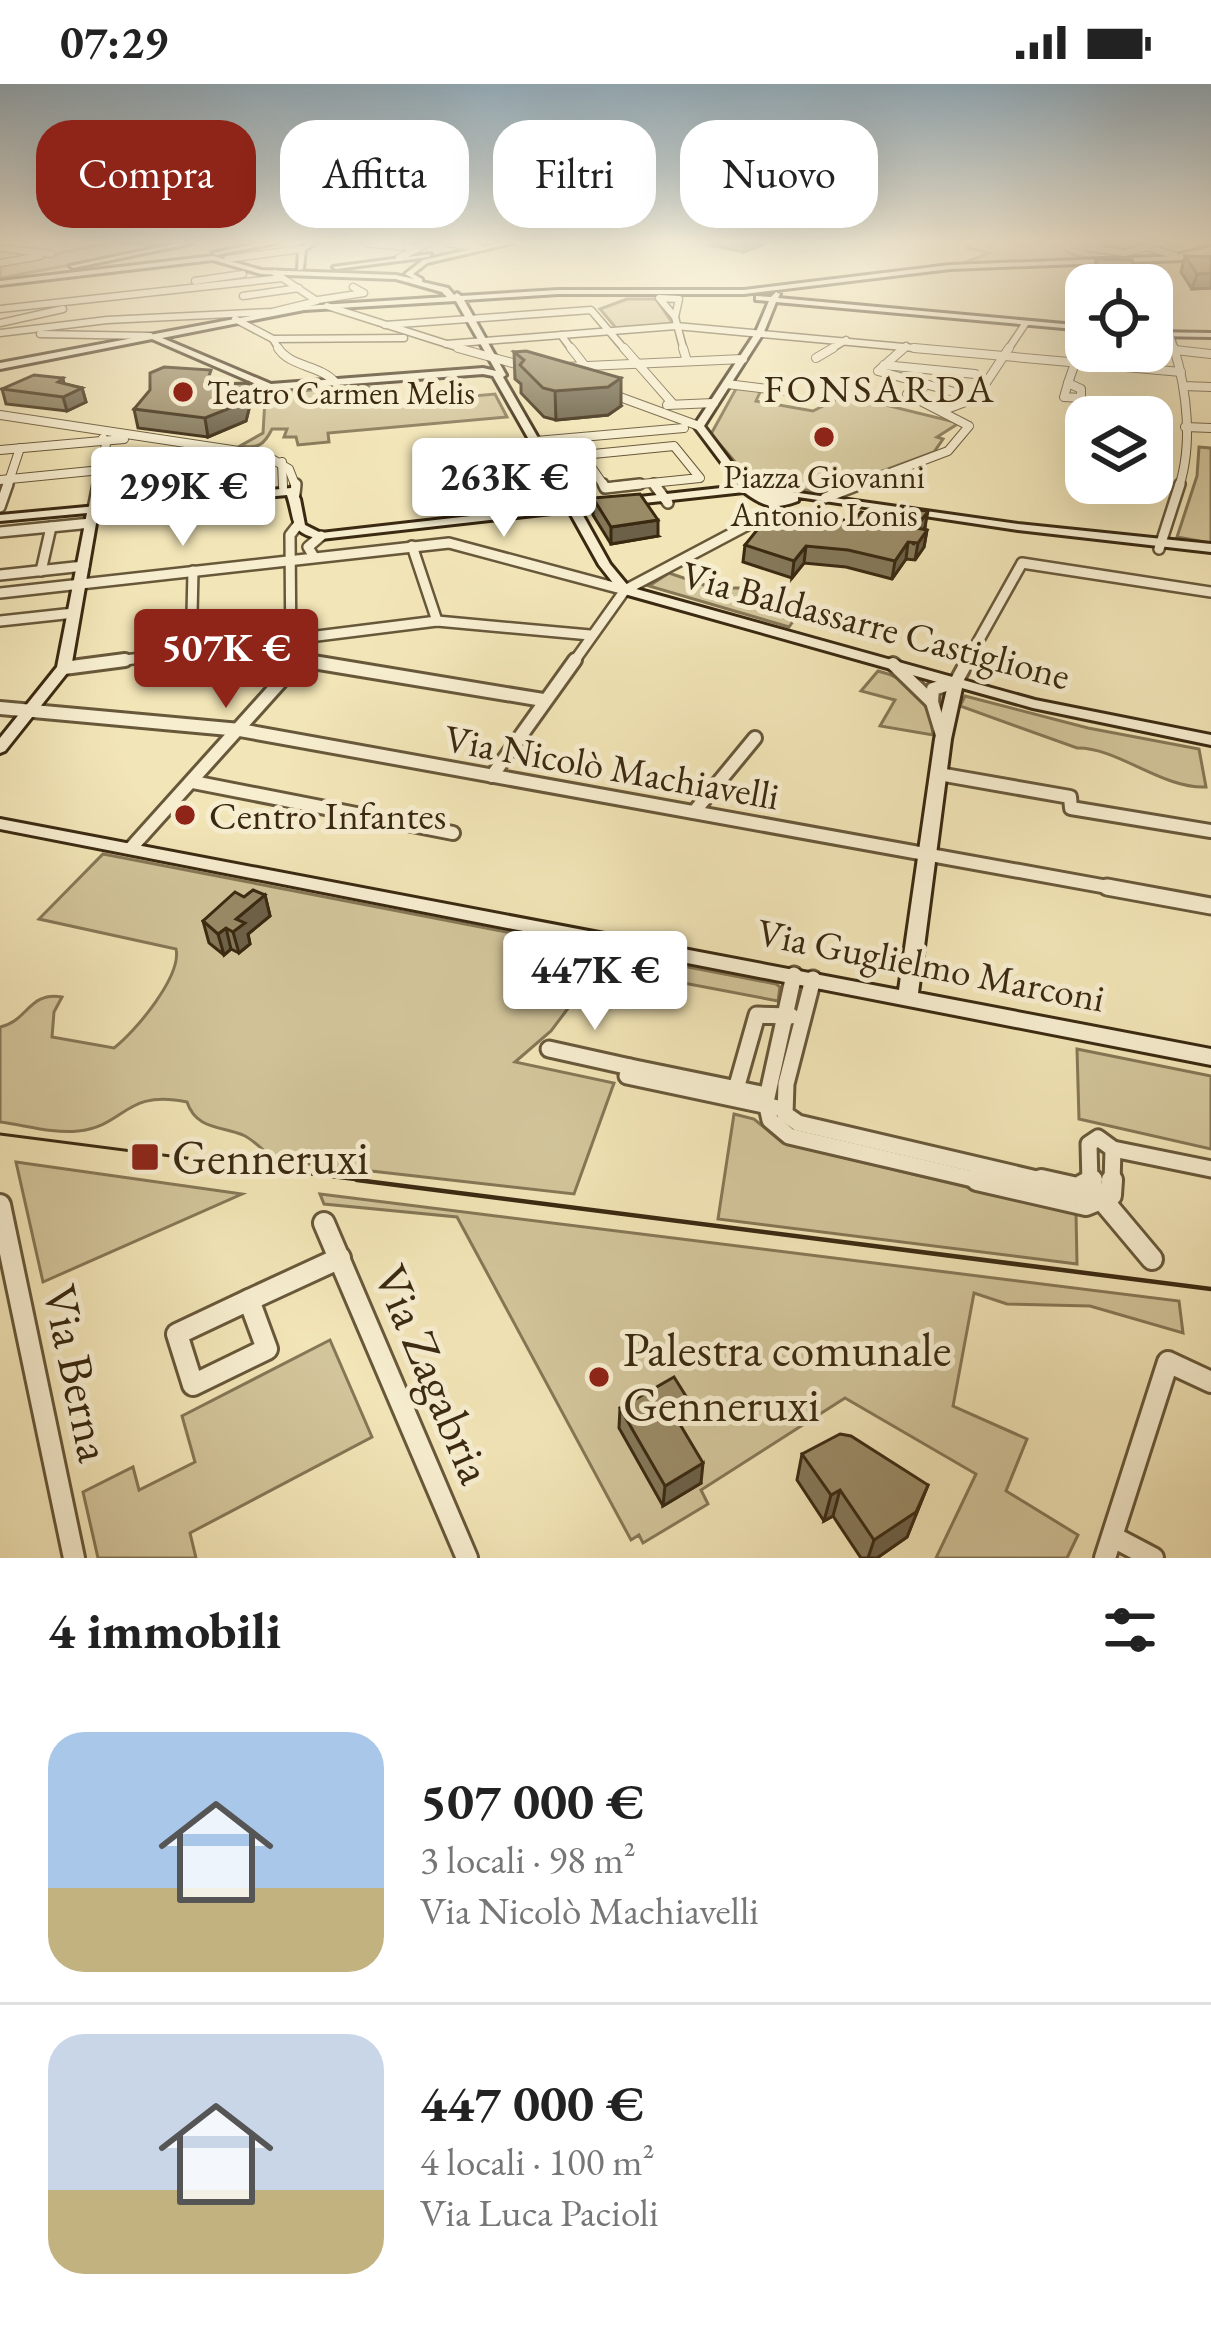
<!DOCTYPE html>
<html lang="it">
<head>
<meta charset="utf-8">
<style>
  body { margin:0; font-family:"EB Garamond",serif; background:#f6f6f6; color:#222; height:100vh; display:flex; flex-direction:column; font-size:45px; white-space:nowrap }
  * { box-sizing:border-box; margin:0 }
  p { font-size:39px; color:#767676 }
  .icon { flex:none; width:66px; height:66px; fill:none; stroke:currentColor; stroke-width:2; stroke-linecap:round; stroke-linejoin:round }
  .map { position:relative; height:1474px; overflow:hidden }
  .details { display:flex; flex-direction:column; background:#fff; flex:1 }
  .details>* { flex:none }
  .banner { position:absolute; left:36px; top:36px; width:1140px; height:108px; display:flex; gap:24px }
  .fabs { position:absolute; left:1065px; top:180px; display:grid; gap:24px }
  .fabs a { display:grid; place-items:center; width:108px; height:108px; border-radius:24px; background:#fff; box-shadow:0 12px 48px #0002; font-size:60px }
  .price { position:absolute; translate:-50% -102px; padding:0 27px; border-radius:12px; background:#fff; color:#222; font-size:39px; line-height:78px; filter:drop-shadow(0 3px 6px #0008) }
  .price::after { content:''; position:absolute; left:50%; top:72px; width:36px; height:27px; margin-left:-18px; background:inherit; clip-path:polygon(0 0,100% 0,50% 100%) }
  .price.on { background:#8f2418; color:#fff }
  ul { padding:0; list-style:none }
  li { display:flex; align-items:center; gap:36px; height:300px; padding:0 48px }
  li+li { border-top:3px solid #e0e0e0 }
  li span { display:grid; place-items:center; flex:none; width:336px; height:240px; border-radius:36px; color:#555 }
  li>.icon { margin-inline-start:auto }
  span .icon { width:144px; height:144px; fill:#fffc; stroke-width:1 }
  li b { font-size:51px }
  h2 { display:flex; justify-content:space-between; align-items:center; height:144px; padding:0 48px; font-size:51px }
  .tag { padding:0 42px; border-radius:36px; background:#fff; box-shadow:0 12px 48px #0002; font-size:42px; line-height:108px }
  .tag.on { background:#8f2418; color:#fff }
  .status { display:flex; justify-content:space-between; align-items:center; height:84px; padding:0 60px; background:#fff; direction:ltr }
  .status svg { height:33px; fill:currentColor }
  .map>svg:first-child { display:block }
</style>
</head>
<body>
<div class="status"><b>07:29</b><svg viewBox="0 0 49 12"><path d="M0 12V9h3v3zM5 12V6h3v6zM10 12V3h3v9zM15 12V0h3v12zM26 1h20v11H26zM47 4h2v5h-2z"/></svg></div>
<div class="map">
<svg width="1211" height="1474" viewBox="0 0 1211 1474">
  <rect width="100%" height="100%" fill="#f2e5b7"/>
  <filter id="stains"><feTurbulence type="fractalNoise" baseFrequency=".00167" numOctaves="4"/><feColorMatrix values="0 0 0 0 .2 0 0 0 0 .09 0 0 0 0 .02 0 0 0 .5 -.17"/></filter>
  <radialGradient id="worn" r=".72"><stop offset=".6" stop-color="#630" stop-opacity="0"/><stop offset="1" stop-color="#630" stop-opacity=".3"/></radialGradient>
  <g fill="#d3c59b" stroke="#867756" stroke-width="3">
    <path d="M107 159 178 161 0 194V182Z"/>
    <path d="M976 159H1058L1068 169 1096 177 963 179 989 169 967 164Z"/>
    <path d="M627 215H656L673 240 616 244 600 225Z"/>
    <path d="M366 300 373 307H390L396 319 495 310 507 333 328 349 329 358 298 361 296 353H284L287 345H272C264 361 258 365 240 362L263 349 265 315 257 312Z"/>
    <path d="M737 303 761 306 756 317 813 327 845 311 959 339 937 353 943 355 934 368 826 408 755 401 711 350Z"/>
    <path d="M1199 363 1211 364V459L1177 453 1197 392Z"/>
    <path d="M485 376 499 405 435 407 428 380Z"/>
    <path d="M669 489 713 504H741L757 514 801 526 789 543 649 502Z"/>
    <path d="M878 587C911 595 930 617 933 651L880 642 895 616 861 607Z"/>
    <path d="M965 612 1088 644 1199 665 1206 703C1162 705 1117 663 1077 664L960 622Z"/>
    <path d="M103 770 776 900 780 903 778 917 599 883 551 947 515 978 614 999 574 1110 274 1076C264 1067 254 1056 243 1051 220 1042 196 1045 187 1018 124 1005 126 1042 78 1047 54 1050 24 1041 0 1038V943C27 938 29 907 62 913L54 928 52 953 114 964C135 948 182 892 176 865L39 835Z"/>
    <path d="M1077 965 1211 992V1065L1079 1035Z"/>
    <path d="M734 1030 754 1035 783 1059 1076 1129 1077 1180 718 1135Z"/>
    <path d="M16 1078 242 1110 43 1198Z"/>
    <path d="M320 1110 1179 1217 1183 1249 1090 1222 1007 1220 974 1209 953 1322 1027 1355 1006 1407 1078 1451 1067 1474H936L976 1390 845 1314 701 1406 708 1420 643 1459 639 1451 631 1456 457 1133 324 1120Z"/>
    <path d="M330 1256 372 1353 190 1449 196 1474H98L83 1408 133 1383 139 1406 195 1378 182 1332Z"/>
  </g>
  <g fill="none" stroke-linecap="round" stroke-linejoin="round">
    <defs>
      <g id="street-far5">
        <path d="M365 159 417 164"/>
        <path d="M447 159 480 164"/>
        <path d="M1095 159 1089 164 1125 169 1162 159"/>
        <path d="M1146 163 1176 172"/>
        <path d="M0 164 51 170"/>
        <path d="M399 174 429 159"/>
        <path d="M227 175 302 165"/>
        <path d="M0 179 40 172"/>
        <path d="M195 197 243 190"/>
        <path d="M243 212 299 204"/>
        <path d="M659 214 679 215 675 233Z"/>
        <path d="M318 216 364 209 353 203"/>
        <path d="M327 222 469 267"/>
        <path d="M0 225 282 194"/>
        <path d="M675 233 684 267"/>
        <path d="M235 235 273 255 280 267"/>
        <path d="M0 239 63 225"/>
        <path d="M385 241 591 226 626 267"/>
        <path d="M0 249 107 236 272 228 317 217 275 189"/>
        <path d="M40 250 150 252"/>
        <path d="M561 251 573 267"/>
        <path d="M1170 251 1175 267"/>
        <path d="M273 255 404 254"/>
        <path d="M446 260 676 242 947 267"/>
        <path d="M1175 266 1181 267"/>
        <path d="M828 267 846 256"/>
        <path d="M901 267 906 262"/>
        <path d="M1007 267 1025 240"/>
      </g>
      <g id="street-far4">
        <path d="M278 264C290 283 320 281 335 298"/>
        <path d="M458 264 527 283"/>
        <path d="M571 264 585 282"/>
        <path d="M624 264 673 320"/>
        <path d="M683 264 686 274"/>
        <path d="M904 264 878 287 976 314"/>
        <path d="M914 264 1181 288"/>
        <path d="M1174 264C1187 307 1193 360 1179 403"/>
        <path d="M1175 266 1211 270"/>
        <path d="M816 274 833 264"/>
        <path d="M884 281 975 290"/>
        <path d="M565 283 743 275"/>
        <path d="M1068 299 1081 305V314L1064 313Z"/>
        <path d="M1068 299 1075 279"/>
        <path d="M727 300 792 308"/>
        <path d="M1183 302 1211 303"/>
        <path d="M609 309 699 342"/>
        <path d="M667 321 714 319"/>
        <path d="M944 326 976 314 1009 264"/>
        <path d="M0 331 265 371 289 385 296 403"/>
        <path d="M1185 343 1211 344"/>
        <path d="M536 357 684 344"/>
        <path d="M0 366 124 355"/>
        <path d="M282 378 283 403"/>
        <path d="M0 396 101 386"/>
        <path d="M653 399 656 403"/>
        <path d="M7 403 20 364"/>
        <path d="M97 403 106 360 103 354"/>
        <path d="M605 403 583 371 674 362 700 394 612 403"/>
        <path d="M853 403 948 367 969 342 907 310 923 304"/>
      </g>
      <g id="street-far3">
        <path d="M603 400 605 404 640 400"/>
        <path d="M654 400 668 419"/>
        <path d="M295 410 296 400"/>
        <path d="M825 414 861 400"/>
        <path d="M0 423 8 400"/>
        <path d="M93 425 98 400"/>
        <path d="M0 448 91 439"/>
        <path d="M412 462 437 537"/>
        <path d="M1159 465 1180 400"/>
        <path d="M314 473 308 463 321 452"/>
        <path d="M41 487 51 443"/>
        <path d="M0 491 84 482"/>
        <path d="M0 509 449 459 625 506"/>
        <path d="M192 530 193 487"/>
        <path d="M0 537 74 529"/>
        <path d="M293 575 319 579"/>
        <path d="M101 579 437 537 590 551"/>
        <path d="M291 579 290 451 297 442"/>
        <path d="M573 579 625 506 774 427 773 420"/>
        <path d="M966 579 1022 479 1211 508"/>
      </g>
      <g id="street-far2">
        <path d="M301 576 543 616"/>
        <path d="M893 580 932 618 942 651"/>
        <path d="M64 584 125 576"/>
        <path d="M932 618 933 605 956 598 968 576"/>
        <path d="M0 624 240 646 1124 806"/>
        <path d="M939 690 1070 713 1071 724 1211 747"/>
        <path d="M492 692 575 576"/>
        <path d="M193 698 453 749"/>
        <path d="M694 728 755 654"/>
        <path d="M131 764 291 586V576"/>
      </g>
      <g id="street-far1">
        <path d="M1107 803 1211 822"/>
        <path d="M794 891 766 1018 770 1036 789 1052 990 1099"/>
        <path d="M813 895 786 1000 785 1030 798 1039 1054 1099"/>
        <path d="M549 965 630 983"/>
        <path d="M736 1005 757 931 791 932"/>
        <path d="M766 1011 630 983 627 992 783 1025"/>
        <path d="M1113 1065 1211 1085"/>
        <path d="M1090 1099 1089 1060 1098 1054 1113 1065 1112 1099"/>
      </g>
      <g id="street">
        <path d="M977 1096 1086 1121 1111 1111 1112 1096"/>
        <path d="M1041 1096 1077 1104 1092 1096"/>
        <path d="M1089 1100 1152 1175"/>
        <path d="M0 1121 74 1474"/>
        <path d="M324 1139 467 1474"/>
        <path d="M249 1216 267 1265 193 1301 177 1250Z"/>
        <path d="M249 1216 340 1174"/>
        <path d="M1113 1453 1153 1474"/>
        <path d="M1105 1474 1168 1278 1211 1298"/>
      </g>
      <g id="secondary">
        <path d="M179 159H193L73 184 70 182Z"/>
        <path d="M261 159H276L216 171 213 169Z"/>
        <path d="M308 159H316L305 166 303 185 298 186 299 165Z"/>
        <path d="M500 159H513L427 179 413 190 422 195V198L448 204 454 211 457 209 461 212 558 206H744L950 181 1179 172 1180 170 1211 163V167L1184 173 1182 176 950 185 744 210H558L464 216 506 291 503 293 576 420 739 402 694 342 756 248 769 217 756 216V212L771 213 776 208 780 210 778 214 1086 242V246L776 218 764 248 704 342 749 402 1018 440 1211 460V468L1018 446 798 413V417C774 426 764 423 744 408L580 426 610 480 629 503 1035 616 1211 651V661L1033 624 962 604 951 655 918 909 1211 965V981L0 745V735L899 906 935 655 948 601 621 509 599 481 569 427 321 455C288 449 296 437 287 411L98 428 71 584 5 667 0 669V654L57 583 87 429 0 437V431L291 404 295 405 300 415 305 441 321 449 566 421 493 292 483 290 270 306 152 255 0 285V279L304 222 447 213 442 208 396 195 261 190 213 176 0 201V197L213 172 261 186 396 191 414 195 405 190 423 176ZM456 217 496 287 483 284 271 300 162 254 304 226Z"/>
        <path d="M431 170 429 173 336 185 333 183Z"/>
        <path d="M1152 248 1211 249V253L1152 252Z"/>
      </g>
      <path id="highway" d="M1211 165V171L1192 175 1188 172Z"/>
    </defs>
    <use href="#street-far5" stroke="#68583a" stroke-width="9"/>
    <use href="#street-far4" stroke="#68583a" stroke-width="10"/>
    <use href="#street-far3" stroke="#68583a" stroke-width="14"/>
    <use href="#street-far2" stroke="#68583a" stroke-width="18"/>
    <use href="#street-far1" stroke="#68583a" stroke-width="21"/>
    <use href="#street" stroke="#68583a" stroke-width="26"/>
    <use href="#secondary" stroke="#3a2911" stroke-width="6"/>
    <use href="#highway" stroke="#3a2911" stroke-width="6"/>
    <use href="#street-far5" stroke="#f7eed0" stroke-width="6"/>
    <use href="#street-far4" stroke="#f7eed0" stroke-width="8"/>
    <use href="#street-far3" stroke="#f7eed0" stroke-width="9"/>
    <use href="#street-far2" stroke="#f7eed0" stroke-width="12"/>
    <use href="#street-far1" stroke="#f7eed0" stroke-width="15"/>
    <use href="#street" stroke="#f7eed0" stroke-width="20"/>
    <use href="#secondary" fill="#f7eed0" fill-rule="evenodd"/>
    <use href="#highway" fill="#f2e5b7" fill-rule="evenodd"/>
    <path stroke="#3a2911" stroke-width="3" d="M0 1050 380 1099"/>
    <path stroke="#3a2911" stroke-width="4.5" d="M357 1096 1211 1205"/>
  </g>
  <g fill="#847859" stroke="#3a2911" stroke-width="3">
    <path d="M710 159H766L744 168 710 161Z"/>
    <path d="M1185 172 1211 173V204L1192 205 1181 188Z"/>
    <path d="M1096 175 1135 190 1132 201 1094 198Z"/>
    <path d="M514 268 621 322 608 331 556 336 544 333 521 309V300L515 295Z"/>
    <path d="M63 294 64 300 82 304 86 318 67 327 6 320 2 305Z"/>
    <path d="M248 299 251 317 246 337 208 353 138 344 134 325 214 300Z"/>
    <path d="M593 414 658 452 611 460 593 431Z"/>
    <path d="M794 435 925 443 924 445 927 446 924 463 915 476 906 475 892 495 846 483 804 479 792 494 743 478 745 461Z"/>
    <path d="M265 811 270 832 248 850 250 860 239 869 231 865 224 871 209 859 203 837 244 813Z"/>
    <path d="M689 1317 687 1338 680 1342 701 1399 663 1422 619 1344 620 1324Z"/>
    <path d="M802 1370 928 1401 907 1453 877 1474H861L833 1432 824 1437 797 1396Z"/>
  </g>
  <g fill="#6c6148" stroke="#3a2911" stroke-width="3">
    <path d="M744 159H766L744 168Z"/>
    <path d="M1211 189V204L1192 205 1197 190Z"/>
    <path d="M621 294V322L608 331 556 336 555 307Z"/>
    <path d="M248 299 251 317 246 337 208 353 205 334Z"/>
    <path d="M82 304 86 318 67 327 63 313Z"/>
    <path d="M1162 326 1154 355 1152 358V337Z"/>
    <path d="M218 389 225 421V435L203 438 196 405Z"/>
    <path d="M928 427 925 443 913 461 916 444Z"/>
    <path d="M658 436V452L611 460V443Z"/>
    <path d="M927 446 924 463 915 476 918 459Z"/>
    <path d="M908 458 906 475 892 495 895 477Z"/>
    <path d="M806 462 804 479 792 494 794 477Z"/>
    <path d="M265 811 270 832 248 850 250 860 239 869 233 848 236 835Z"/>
    <path d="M226 844 231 865 224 871 218 850Z"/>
    <path d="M689 1317 687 1338 670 1348 672 1327Z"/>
    <path d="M703 1379 701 1399 663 1422 665 1402Z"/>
    <path d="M928 1401 907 1453 877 1474H868L874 1456Z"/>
    <path d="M840 1406 833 1432 824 1437 831 1411Z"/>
  </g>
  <g fill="#9a8b67" stroke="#3a2911" stroke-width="3">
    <path d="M1185 172 1211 173V189L1197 190Z"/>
    <path d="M1096 175 1132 176 1135 190 1097 187Z"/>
    <path d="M526 267 621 294 608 303 555 307 543 304 520 281 524 276 514 268Z"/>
    <path d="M164 283 211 286 206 301 248 299 243 319 205 334 134 325 150 306V289Z"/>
    <path d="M34 291 63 294 58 298 82 304 63 313 2 305Z"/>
    <path d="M1141 324 1162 326 1152 337V333H1136L1140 330Z"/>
    <path d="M218 389V403L196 405 197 391Z"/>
    <path d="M640 410 658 436 611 443 593 414Z"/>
    <path d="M907 425 928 427 916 444 927 446 918 459 908 458 895 477 848 466 806 462 794 477 745 461 770 430 794 435 800 427 853 438 861 428 899 436Z"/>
    <path d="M253 806 265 811 236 835 245 839 233 848 226 844 218 850 203 837 235 808 244 813Z"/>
    <path d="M674 1293 689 1317 672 1327 703 1379 665 1402 620 1324Z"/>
    <path d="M840 1350 851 1352 928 1401 916 1428 874 1456 840 1406 831 1411 802 1370Z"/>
  </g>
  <linearGradient id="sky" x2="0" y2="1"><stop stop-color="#93aebe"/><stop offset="0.43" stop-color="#f9f3df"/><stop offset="1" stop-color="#f9f3df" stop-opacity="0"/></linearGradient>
  <rect width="1211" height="366" fill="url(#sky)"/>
  <g fill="#8f2418" stroke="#f7eed0" stroke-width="4.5">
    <circle cx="183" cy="308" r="12"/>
    <circle cx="824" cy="353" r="12"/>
    <circle cx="185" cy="731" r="12"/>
    <rect x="130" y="1058" width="30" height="30" rx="6"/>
    <circle cx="599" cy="1293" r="12"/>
  </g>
  <g text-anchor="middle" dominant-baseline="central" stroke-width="10" stroke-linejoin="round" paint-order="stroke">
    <g font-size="33" fill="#3a2911" stroke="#f7eed0" text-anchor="start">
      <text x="207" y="308">Teatro Carmen Melis</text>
      <text x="824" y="392" text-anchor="middle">Piazza Giovanni<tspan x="824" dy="38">Antonio Lonis</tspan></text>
    </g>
    <g font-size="39" letter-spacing="3" fill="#3a2911" stroke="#f7eed0">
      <text x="880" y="304">FONSARDA</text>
    </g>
    <g font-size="39" fill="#3a2911" stroke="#f7eed0">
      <text transform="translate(876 541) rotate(15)">Via Baldassarre Castiglione</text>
      <text transform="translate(612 683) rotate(10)">Via Nicolò Machiavelli</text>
      <text transform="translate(931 881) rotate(11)">Via Guglielmo Marconi</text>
    </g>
    <g font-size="39" fill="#3a2911" stroke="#f7eed0" text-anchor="start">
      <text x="209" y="731">Centro Infantes</text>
    </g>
    <g font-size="48" fill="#3a2911" stroke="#f7eed0" text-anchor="start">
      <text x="172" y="1073">Genneruxi</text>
      <text x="623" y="1265">Palestra comunale<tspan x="623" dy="55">Genneruxi</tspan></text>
    </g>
    <g font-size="48" fill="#3a2911" stroke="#f7eed0">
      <text transform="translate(78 1289) rotate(78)">Via Berna</text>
      <text transform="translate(434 1290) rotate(67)">Via Zagabria</text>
    </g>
  </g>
  <rect width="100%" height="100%" filter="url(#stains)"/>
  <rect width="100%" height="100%" fill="url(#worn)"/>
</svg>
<div class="fabs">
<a><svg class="icon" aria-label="locate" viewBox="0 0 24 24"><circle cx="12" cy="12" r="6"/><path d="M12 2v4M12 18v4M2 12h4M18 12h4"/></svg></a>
<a><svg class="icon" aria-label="layers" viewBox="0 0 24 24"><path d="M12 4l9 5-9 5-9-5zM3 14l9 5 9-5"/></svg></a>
</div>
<b class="price" style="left:504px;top:456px">263K €</b>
<b class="price" style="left:183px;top:465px">299K €</b>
<b class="price on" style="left:226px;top:627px">507K €</b>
<b class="price" style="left:595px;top:949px">447K €</b>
<div class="banner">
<a class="tag on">Compra</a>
<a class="tag">Affitta</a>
<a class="tag">Filtri</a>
<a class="tag">Nuovo</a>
</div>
</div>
<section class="details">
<h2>4 immobili<svg class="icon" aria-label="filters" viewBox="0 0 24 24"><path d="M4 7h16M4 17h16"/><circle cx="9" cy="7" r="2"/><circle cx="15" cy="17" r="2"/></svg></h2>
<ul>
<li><span style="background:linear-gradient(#a9c7e8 65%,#c2b280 0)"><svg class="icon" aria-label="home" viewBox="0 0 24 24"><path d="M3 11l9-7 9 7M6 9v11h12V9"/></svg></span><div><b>507 000 €</b><p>3 locali · 98 m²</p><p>Via Nicolò Machiavelli</p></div></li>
<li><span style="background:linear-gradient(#c9d6e8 65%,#c2b280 0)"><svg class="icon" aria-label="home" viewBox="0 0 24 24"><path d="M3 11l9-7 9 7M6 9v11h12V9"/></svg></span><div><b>447 000 €</b><p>4 locali · 100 m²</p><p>Via Luca Pacioli</p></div></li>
</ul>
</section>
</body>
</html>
